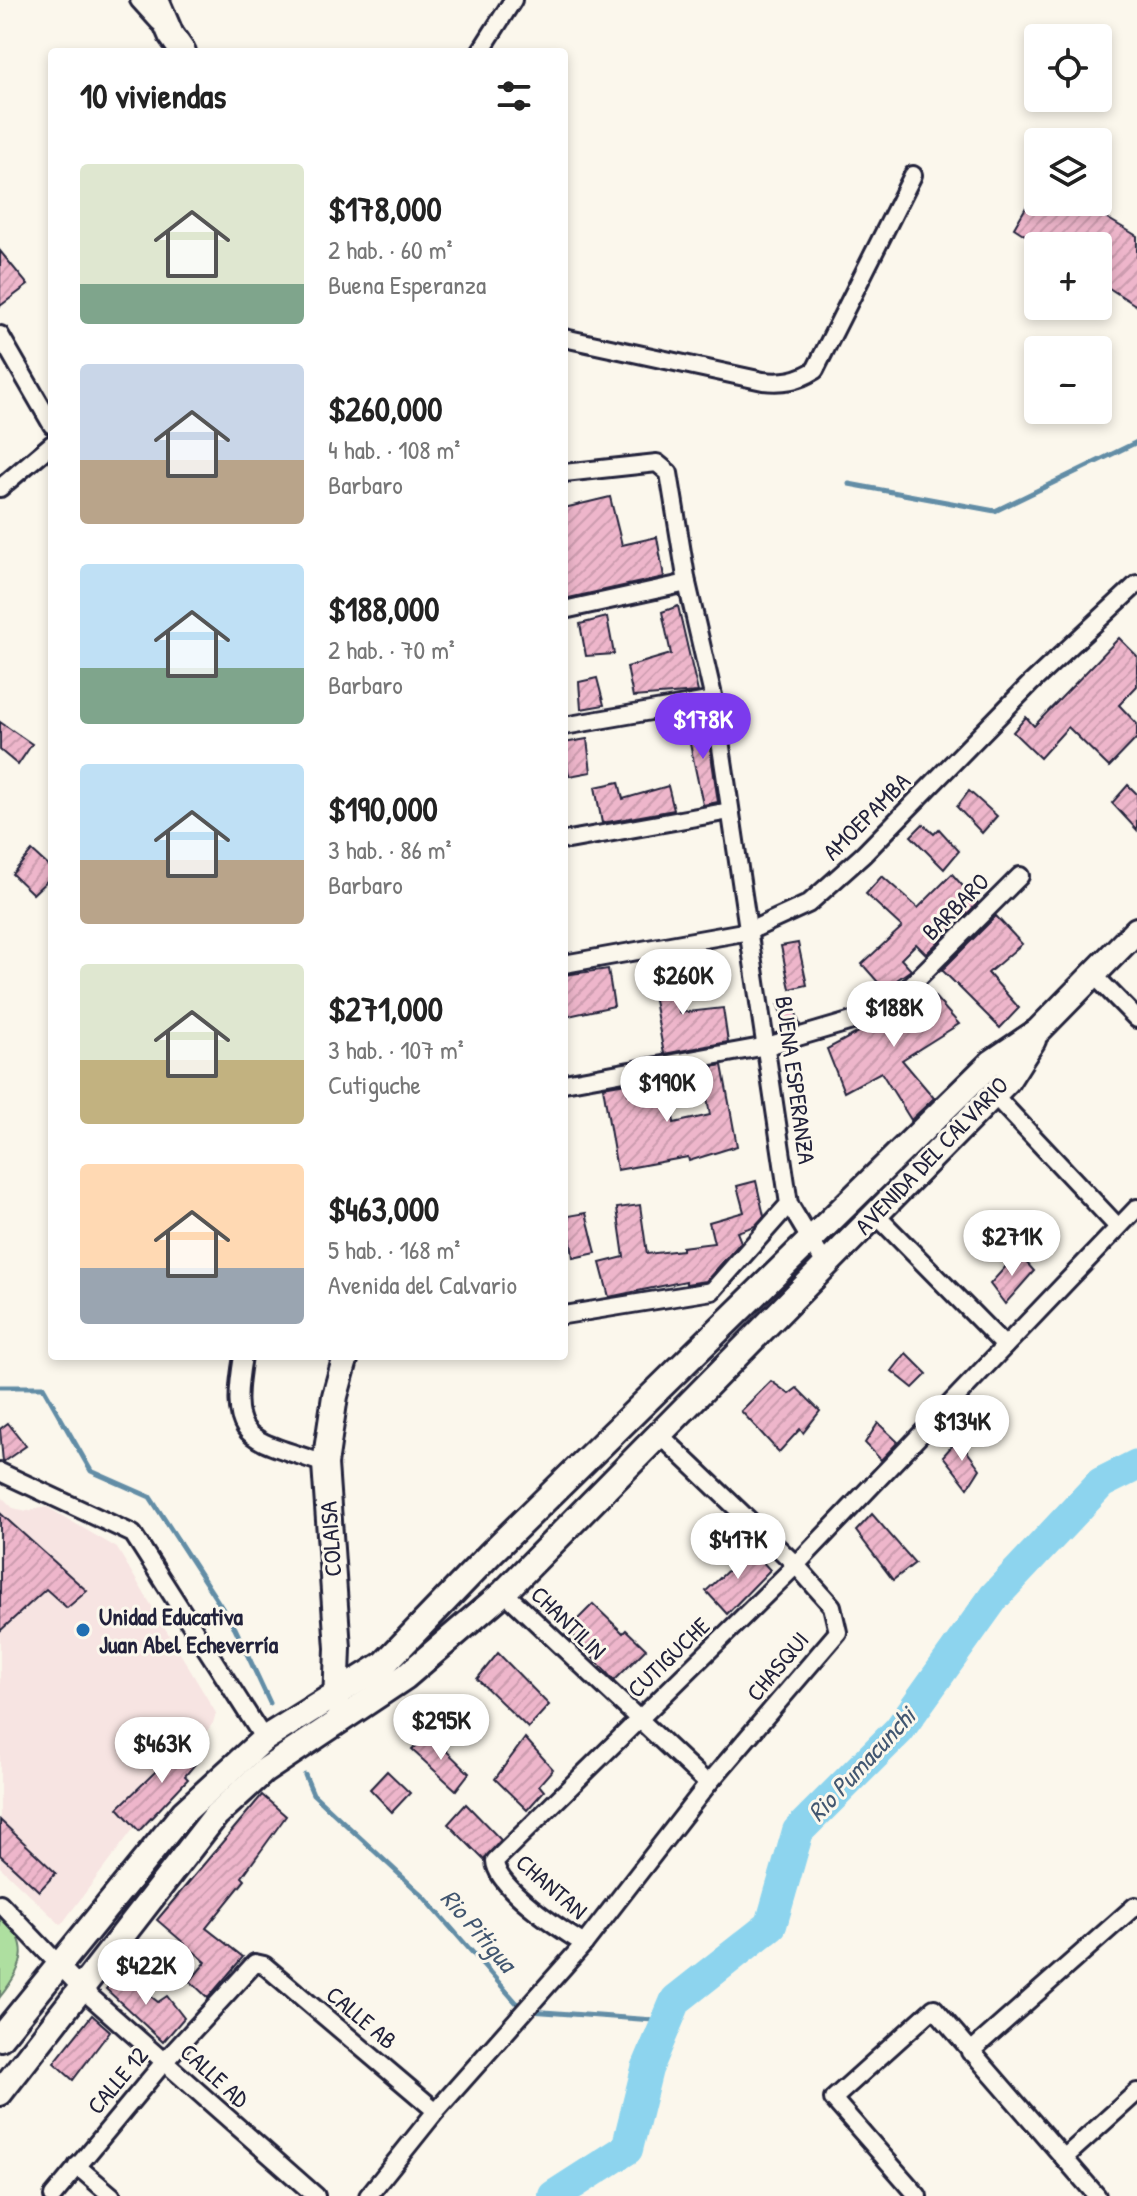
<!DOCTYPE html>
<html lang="es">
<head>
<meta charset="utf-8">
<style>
  body { margin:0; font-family:"Patrick Hand",sans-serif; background:#f6f6f6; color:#222; height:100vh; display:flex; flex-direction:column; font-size:30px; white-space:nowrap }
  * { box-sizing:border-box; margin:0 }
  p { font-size:26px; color:#767676 }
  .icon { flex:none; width:44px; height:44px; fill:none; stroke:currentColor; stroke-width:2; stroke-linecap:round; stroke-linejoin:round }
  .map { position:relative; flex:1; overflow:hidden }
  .sheet { position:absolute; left:48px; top:48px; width:520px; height:1312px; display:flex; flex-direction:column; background:#fff; border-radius:8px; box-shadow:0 4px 12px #0003 }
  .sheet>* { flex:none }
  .fabs { position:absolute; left:1024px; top:24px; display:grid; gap:16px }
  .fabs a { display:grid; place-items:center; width:88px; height:88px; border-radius:8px; background:#fff; box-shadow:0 4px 12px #0003; font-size:40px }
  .price { position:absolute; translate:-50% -68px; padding:0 18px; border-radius:28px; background:#fff; color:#222; font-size:26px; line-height:52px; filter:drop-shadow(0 2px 4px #0008) }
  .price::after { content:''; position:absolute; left:50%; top:48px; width:24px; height:18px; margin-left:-12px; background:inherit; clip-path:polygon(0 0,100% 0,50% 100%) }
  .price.selected { background:#7c3aed; color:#fff }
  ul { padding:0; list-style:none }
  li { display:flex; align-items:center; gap:24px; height:200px; padding:0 32px }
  li span { display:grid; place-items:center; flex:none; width:224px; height:160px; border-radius:8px; color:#555 }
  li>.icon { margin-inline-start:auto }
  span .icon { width:96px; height:96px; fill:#fffc; stroke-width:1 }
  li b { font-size:34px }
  h2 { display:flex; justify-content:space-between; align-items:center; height:96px; padding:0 32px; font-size:34px }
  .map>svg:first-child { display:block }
</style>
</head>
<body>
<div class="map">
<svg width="1137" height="2196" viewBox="0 0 1137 2196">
  <defs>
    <pattern id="building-hatch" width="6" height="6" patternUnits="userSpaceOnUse" patternTransform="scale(2)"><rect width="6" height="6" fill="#eeb6cb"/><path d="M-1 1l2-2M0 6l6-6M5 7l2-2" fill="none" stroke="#cc9caf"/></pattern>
  </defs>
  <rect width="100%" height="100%" fill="#fbf7ec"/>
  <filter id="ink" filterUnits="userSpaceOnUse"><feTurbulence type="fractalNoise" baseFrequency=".0125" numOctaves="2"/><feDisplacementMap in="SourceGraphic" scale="16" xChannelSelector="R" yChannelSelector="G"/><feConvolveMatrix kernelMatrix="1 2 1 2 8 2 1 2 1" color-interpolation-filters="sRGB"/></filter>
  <g filter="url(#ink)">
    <path fill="#f7e4e2" d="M0 1495 13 1508 27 1511 47 1507 117 1548 216 1713 213 1723 61 1925 0 1867Z"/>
    <path fill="#aedfa0" stroke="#68806e" stroke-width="2" d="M0 1911C31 1944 27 1962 0 1997Z"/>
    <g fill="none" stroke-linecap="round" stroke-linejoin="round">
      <g stroke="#628da6" stroke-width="5">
        <path d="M849 484 995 511 1137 442"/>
        <path d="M0 1387H43L91 1471 150 1497 235 1628 270 1703"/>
        <path d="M305 1775 313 1794 424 1897 521 2008"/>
        <path d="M530 2011 667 2021"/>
      </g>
      <path stroke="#8dd4ee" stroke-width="32" d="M554 2196 627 2149 647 2069 676 2000 771 1925 798 1831 899 1730 994 1597 1101 1483 1137 1465"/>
    </g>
    <g fill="url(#building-hatch)" stroke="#22223b" stroke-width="2">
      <path d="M1029 202H1080L1137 236V306L1098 281V246H1042L1014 228Z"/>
      <path d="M0 251 28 285 0 306Z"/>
      <path d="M610 497 622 545 657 537 664 577 564 599V508Z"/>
      <path d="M678 606 698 692 633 697 627 667 671 654 662 612Z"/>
      <path d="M607 617 614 654 586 656 580 624Z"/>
      <path d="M1119 638 1137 656V686L1119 705 1137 724V738L1109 767 1068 727 1040 758 1013 732 1026 717 1034 726Z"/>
      <path d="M597 678 604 705 581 709 579 682Z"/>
      <path d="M706 720 718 802 703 805 686 725Z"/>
      <path d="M0 722 32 744 18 765 0 750Z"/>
      <path d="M587 739 591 772 569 776 564 743Z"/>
      <path d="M619 782 623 799 668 786 674 810 602 823 595 787Z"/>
      <path d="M1128 785 1137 794V830L1112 803Z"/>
      <path d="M969 791 997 816 982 833 957 807Z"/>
      <path d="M923 824 934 834 939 829 959 851 944 869 911 836Z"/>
      <path d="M32 851 52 869V876L33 894 12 874Z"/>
      <path d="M952 874 978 903 926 954 916 944 901 959 911 970 884 989 862 964 902 927 866 894 882 876 918 908Z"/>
      <path d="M996 916 1022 944 988 973 1019 1008 1000 1028 942 970Z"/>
      <path d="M798 943 807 985 790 989 781 946Z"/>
      <path d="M673 965 679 1013 723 1008 728 1042 664 1054 648 968Z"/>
      <path d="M608 969 614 1006 564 1017V975Z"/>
      <path d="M925 986 959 1024 902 1060 934 1098 911 1120 881 1072 844 1092 827 1049 902 1009 899 1006Z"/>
      <path d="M792 1001 800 1025 786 1029 778 1005Z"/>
      <path d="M722 1065 737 1146 689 1161 688 1157 617 1170 603 1087 626 1083 628 1094 669 1086 674 1123 710 1115 702 1069Z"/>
      <path d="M756 1181 764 1216 755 1226 737 1232 741 1242 706 1281 686 1284V1281L609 1297 600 1263 624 1257 617 1208 640 1205 647 1254 682 1250V1247L714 1243 709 1222 744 1212 737 1186Z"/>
      <path d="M586 1213 596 1253 573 1258 568 1216Z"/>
      <path d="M1018 1253 1034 1271 1005 1304 990 1284Z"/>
      <path d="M906 1353 927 1374 913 1388 892 1371Z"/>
      <path d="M771 1381 789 1394 797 1388 820 1411 803 1433 800 1429 779 1452 741 1411Z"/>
      <path d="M8 1423 26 1446 3 1462 0 1429Z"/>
      <path d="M878 1423 898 1442 881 1460 865 1443Z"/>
      <path d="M958 1439 980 1469 968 1488 943 1456Z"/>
      <path d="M0 1513 87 1591 67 1608 46 1589 0 1631Z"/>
      <path d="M872 1514 915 1563 893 1580 856 1531Z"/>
      <path d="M751 1549 770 1570 727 1614 706 1591Z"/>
      <path d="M593 1604 623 1633 626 1630 646 1649 614 1681 568 1629Z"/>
      <path d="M498 1653 549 1705 528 1728 477 1679Z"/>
      <path d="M429 1734 469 1773 456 1790 412 1750Z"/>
      <path d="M191 1737 207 1750 185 1776 188 1779 139 1831 118 1808Z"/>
      <path d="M525 1738 553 1769 539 1785 544 1791 527 1810 495 1779Z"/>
      <path d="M387 1771 410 1793 392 1812 370 1789Z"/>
      <path d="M262 1795 286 1816 242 1877 245 1880 206 1928 243 1957 208 1998 190 1981 206 1962 157 1920Z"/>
      <path d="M466 1804 501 1840 484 1860 448 1824Z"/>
      <path d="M0 1820 56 1873 39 1891 0 1855Z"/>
      <path d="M120 1972 158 2002 167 1996 184 2018 163 2042 106 1989Z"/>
      <path d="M92 2015 110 2031 73 2080 54 2063Z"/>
    </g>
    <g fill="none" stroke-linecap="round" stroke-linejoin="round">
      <defs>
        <g id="street">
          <path d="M139 0 159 22"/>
          <path d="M480 52 513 0"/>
          <path d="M0 335 52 425"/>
          <path d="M564 338 763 381C783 383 798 381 815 370L913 175"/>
          <path d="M564 473 657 463 669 473 687 583 714 700 789 1204 712 1291 564 1315"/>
          <path d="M0 488 52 444"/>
          <path d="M564 610 687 583"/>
          <path d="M564 726 714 700"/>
          <path d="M569 840 730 811"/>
          <path d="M564 964 749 931 808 904 863 855 1030 684 1137 584"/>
          <path d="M1094 975 1137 1019"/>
          <path d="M564 1083 767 1046 852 1021 908 988 1020 876"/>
          <path d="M994 1095 1118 1227"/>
          <path d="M789 1204 825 1264"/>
          <path d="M874 1213 1005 1346"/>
          <path d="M243 1356C228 1445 249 1437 325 1464"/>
          <path d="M0 1472 133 1534 264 1739"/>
          <path d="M504 1592 708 1784"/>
          <path d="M0 1903 83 1990 316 2196"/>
          <path d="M584 1944C560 1929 496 1888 495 1861L796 1565 1137 1208"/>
          <path d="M970 2052 1135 1906"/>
          <path d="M1064 2158 1137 2092"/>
          <path d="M77 2166 112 2196"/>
          <path d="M53 2196 164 2062 255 1963 264 1965 436 2111"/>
          <path d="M368 2196 436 2111 584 1944 708 1784 838 1632 832 1606 796 1565 659 1434"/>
          <path d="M918 2196 833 2099 934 2008 1097 2196"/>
        </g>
        <g id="secondary">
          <path d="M156 0 171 35 183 52"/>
          <path d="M336 1703 338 1648 325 1464 335 1396 346 1356"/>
          <path d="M0 2038 184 1812 264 1739 384 1664 491 1553 991 1063 1038 1031 1137 930"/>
          <path d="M0 2093 216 1815 264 1771 405 1677 504 1592 1007 1081 1033 1040"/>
        </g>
      </defs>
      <use href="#street" stroke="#22223b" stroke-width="22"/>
      <use href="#secondary" stroke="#22223b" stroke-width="30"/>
      <use href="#street" stroke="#fbf7ec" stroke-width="16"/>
      <use href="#secondary" stroke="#fbf7ec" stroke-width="24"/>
    </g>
  </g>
  <circle fill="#1f6fb2" stroke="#fbf7ec" stroke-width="3" cx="83" cy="1630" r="8"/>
  <g text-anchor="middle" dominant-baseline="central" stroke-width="6" stroke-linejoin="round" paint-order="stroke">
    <g font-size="24" fill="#22223b" stroke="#fbf7ec">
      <text transform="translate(866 816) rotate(-45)">AMOEPAMBA</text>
      <text transform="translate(955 906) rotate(-45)">BARBARO</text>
      <text transform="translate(796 1080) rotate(82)">BUENA ESPERANZA</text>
      <text transform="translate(931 1155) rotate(-46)">AVENIDA DEL CALVARIO</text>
      <text transform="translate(330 1539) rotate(-94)">COLAISA</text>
      <text transform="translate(569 1622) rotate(44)">CHANTILIN</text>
      <text transform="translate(668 1657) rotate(-44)">CUTIGUCHE</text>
      <text transform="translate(777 1666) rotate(-50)">CHASQUI</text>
      <text transform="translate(552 1886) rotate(41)">CHANTAN</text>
      <text transform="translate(362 2017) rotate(40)">CALLE AB</text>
      <text transform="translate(215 2075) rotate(42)">CALLE AD</text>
      <text transform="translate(117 2080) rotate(-50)">CALLE 12</text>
    </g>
    <g font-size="24" font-weight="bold" fill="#22223b" stroke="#fbf7ec" text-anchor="start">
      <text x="99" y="1616">Unidad Educativa<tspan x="99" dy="28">Juan Abel Echeverría</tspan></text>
    </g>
    <g font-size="26" font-style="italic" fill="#425771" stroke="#fbf7ec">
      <text transform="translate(861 1764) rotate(-47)">Rio Pumacunchi</text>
      <text transform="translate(479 1930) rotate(49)">Rio Pitigua</text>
    </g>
  </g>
</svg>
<div class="fabs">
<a><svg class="icon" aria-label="locate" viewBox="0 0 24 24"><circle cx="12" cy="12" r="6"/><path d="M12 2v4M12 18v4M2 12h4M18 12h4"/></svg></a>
<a><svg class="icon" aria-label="layers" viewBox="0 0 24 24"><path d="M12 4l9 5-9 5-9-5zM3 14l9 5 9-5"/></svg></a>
<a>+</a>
<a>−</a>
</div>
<b class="price selected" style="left:703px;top:761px">$178K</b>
<b class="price" style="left:683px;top:1017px">$260K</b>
<b class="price" style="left:894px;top:1049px">$188K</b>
<b class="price" style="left:667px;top:1124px">$190K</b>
<b class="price" style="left:1012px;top:1278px">$271K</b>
<b class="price" style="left:962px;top:1463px">$134K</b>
<b class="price" style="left:738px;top:1581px">$417K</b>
<b class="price" style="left:441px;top:1762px">$295K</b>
<b class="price" style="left:162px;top:1785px">$463K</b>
<b class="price" style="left:146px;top:2007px">$422K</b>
<section class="sheet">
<h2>10 viviendas<svg class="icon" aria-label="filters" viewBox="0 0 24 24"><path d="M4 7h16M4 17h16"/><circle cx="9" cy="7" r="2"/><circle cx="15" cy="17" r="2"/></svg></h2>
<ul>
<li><span style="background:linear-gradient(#dfe7d0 75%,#7fa58c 0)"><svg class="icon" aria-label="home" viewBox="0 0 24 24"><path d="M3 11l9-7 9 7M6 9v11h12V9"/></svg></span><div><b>$178,000</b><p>2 hab. · 60 m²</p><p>Buena Esperanza</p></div></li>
<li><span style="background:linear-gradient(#c9d6e8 60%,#b9a48a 0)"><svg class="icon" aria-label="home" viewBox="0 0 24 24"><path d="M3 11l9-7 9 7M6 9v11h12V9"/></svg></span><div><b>$260,000</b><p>4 hab. · 108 m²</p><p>Barbaro</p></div></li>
<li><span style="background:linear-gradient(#bfe0f5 65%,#7fa58c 0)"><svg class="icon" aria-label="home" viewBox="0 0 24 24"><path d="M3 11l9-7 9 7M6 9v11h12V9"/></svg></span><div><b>$188,000</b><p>2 hab. · 70 m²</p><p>Barbaro</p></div></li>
<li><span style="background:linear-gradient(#bfe0f5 60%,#b9a48a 0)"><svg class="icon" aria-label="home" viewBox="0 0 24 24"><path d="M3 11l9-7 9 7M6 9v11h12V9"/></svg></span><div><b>$190,000</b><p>3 hab. · 86 m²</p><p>Barbaro</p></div></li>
<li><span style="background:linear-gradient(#dfe7d0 60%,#c2b280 0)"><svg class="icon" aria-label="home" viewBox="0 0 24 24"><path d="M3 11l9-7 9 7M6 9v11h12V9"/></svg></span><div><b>$271,000</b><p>3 hab. · 107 m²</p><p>Cutiguche</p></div></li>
<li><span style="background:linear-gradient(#ffd9b3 65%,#9aa5b1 0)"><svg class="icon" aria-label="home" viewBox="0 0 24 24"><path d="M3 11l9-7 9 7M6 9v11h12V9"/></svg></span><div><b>$463,000</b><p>5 hab. · 168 m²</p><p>Avenida del Calvario</p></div></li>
</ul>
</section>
</div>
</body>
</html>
